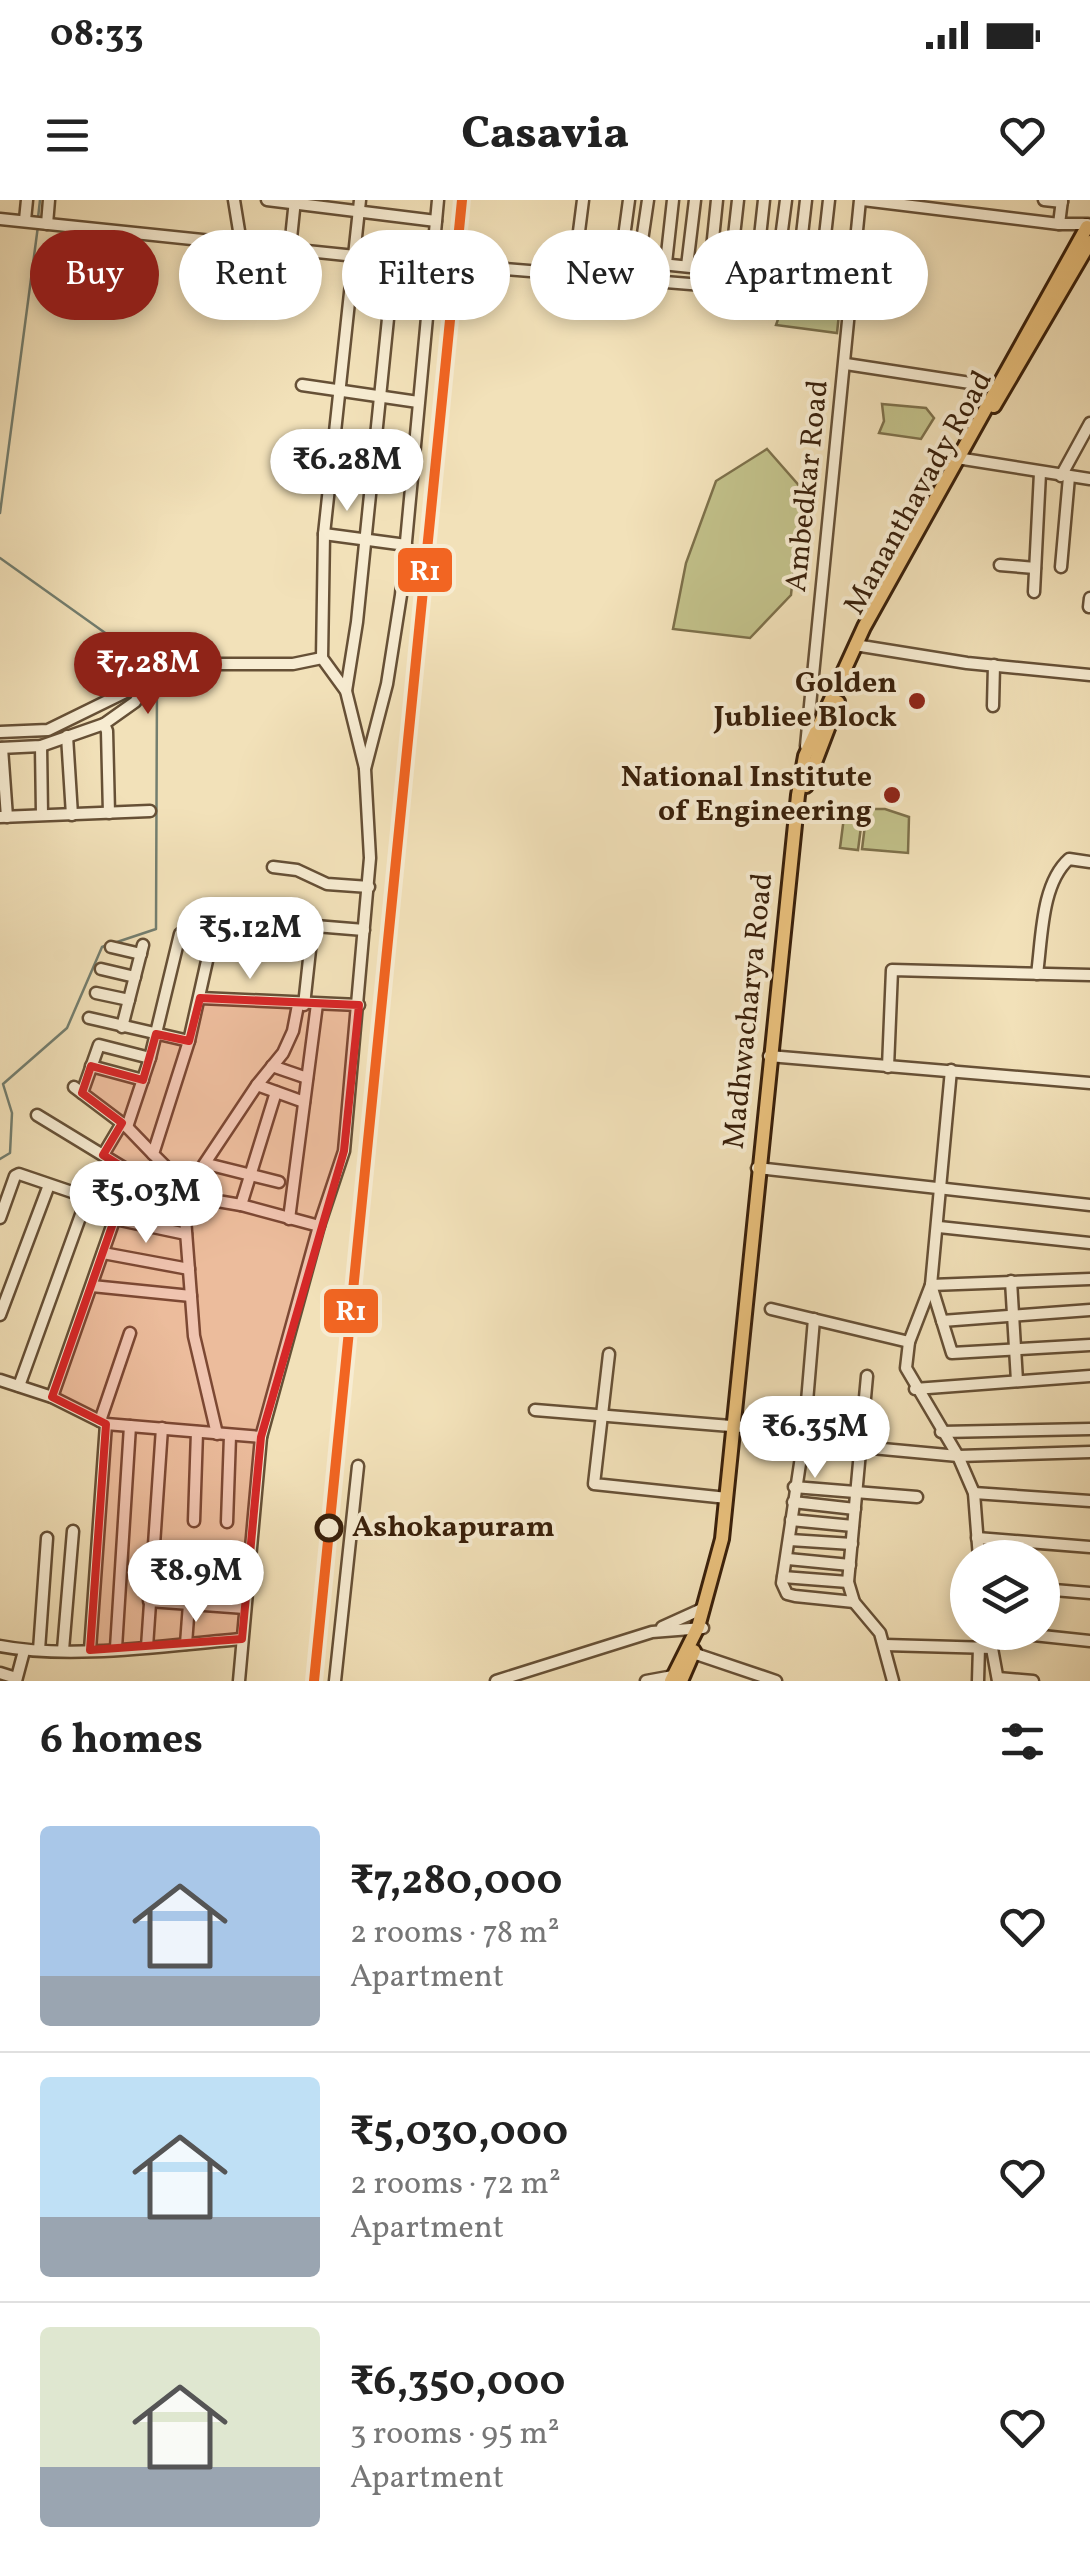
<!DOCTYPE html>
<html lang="en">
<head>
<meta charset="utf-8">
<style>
  body { margin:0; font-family:Vollkorn,serif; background:#f6f6f6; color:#222; height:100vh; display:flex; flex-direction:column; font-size:38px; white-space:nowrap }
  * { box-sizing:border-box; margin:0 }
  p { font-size:32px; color:#767676 }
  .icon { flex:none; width:55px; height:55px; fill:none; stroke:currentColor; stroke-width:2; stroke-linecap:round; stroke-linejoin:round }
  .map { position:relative; height:1481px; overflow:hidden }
  .details { display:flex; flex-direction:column; background:#fff; flex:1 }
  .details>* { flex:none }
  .hud { position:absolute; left:30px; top:30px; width:1030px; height:90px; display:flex; gap:20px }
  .controls { position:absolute; left:950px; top:1340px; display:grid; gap:20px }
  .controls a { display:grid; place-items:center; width:110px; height:110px; border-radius:50%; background:#fff; box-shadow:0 5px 15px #0003; font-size:50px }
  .price { position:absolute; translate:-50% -85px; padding:0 22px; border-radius:35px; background:#fff; color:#222; font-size:32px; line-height:65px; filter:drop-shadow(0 2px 5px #0008) }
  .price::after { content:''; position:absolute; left:50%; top:60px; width:30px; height:22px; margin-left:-15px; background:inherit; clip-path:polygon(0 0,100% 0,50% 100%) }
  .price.selected { background:#8f2418; color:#fff }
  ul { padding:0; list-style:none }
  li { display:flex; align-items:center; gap:30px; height:250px; padding:0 40px }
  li+li { border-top:2px solid #e0e0e0 }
  li span { display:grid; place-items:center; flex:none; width:280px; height:200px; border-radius:10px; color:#555 }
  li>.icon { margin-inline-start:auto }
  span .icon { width:120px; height:120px; fill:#fffc; stroke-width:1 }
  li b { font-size:42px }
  h2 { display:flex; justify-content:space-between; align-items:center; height:120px; padding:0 40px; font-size:42px }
  .chip { padding:0 35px; border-radius:45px; background:#fff; box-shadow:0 5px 15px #0003; font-size:35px; line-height:90px }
  .chip.selected { background:#8f2418; color:#fff }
  .status { display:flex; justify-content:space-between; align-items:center; height:70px; padding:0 50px; background:#fff; direction:ltr }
  .status svg { height:28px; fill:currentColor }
  header { display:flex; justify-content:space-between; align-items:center; height:130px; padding:0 40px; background:#fff; font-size:45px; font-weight:800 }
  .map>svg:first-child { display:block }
</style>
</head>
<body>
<div class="status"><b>08:33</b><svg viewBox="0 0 49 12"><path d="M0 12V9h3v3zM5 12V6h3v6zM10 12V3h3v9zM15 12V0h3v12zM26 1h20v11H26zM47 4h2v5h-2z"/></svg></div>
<header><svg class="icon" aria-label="menu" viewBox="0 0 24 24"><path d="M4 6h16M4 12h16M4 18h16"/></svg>Casavia<svg class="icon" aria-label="heart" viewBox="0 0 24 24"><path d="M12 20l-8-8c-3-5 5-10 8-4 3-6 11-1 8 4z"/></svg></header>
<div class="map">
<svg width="1090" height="1481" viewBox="0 0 1090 1481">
  <rect width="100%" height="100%" fill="#f2e1b9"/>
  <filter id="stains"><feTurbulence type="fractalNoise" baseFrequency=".002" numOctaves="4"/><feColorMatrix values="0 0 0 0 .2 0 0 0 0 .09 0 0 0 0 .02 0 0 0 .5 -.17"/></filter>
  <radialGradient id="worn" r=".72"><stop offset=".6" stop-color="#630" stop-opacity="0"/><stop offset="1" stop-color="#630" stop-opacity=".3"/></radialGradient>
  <g fill="#c2c18a" stroke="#7d704a" stroke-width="2.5">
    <path d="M782 108 839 114 837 133 776 125Z"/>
    <path d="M882 204 926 208 934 218 921 239 879 233 884 221Z"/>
    <path d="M767 249 802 289 791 395 750 438 673 429 686 363 716 281Z"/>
    <path d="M867 609H885L909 617 908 653 862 649Z"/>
    <path d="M844 617 862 619 858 650 840 648Z"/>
  </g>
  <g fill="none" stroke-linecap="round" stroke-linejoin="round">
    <g stroke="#737e6f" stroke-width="2.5">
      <path d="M38 18 40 0"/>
      <path d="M0 313 38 26"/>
      <path d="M0 358 146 462 153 474"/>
      <path d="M114 743 156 729 157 481"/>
      <path d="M0 959 10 953 12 913 3 884 67 828 102 747 107 745"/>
    </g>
    <defs>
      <g id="minor">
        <path d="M234 0 241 43"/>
        <path d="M267 0 436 21"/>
        <path d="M360 0 324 334 322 458 346 491 365 568"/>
        <path d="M583 0 576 55 853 84"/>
        <path d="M863 0 1059 24H1088"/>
        <path d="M1044 0 1062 2"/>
        <path d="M0 19 394 60 851 97"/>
        <path d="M25 20 27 0"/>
        <path d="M47 24 49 0"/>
        <path d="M1059 24 1062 0"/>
        <path d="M290 48 295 0"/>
        <path d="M621 59 629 0"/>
        <path d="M639 61 648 0"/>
        <path d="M666 63 673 0"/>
        <path d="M687 66 695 0"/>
        <path d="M710 68 717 0"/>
        <path d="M730 71 738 0"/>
        <path d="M756 73 764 0"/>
        <path d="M776 76 786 0"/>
        <path d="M797 78 806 0"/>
        <path d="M820 80 829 0"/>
        <path d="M846 164 1003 188"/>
        <path d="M302 185 418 202"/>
        <path d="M957 258 1090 279"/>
        <path d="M1061 276 1090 223"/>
        <path d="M324 334 406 345"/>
        <path d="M1000 365 1035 368"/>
        <path d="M1061 367 1069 277"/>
        <path d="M1034 392 1040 273"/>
        <path d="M1089 407 1090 398"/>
        <path d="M855 445 967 463 1090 475"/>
        <path d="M346 491 357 422 394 60"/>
        <path d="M993 506 994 465"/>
        <path d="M104 524 135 502 142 492V484"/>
        <path d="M0 532 48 530 146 482 181 469 215 464H293L322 458"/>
        <path d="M67 536 72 615"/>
        <path d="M41 546 42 614"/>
        <path d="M806 546 860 0"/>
        <path d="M0 548 41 546 104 524 107 531 109 613"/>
        <path d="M2 548 7 617"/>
        <path d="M0 617 150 611"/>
        <path d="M273 667 297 670 327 684 369 687"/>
        <path d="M219 718 364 730"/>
        <path d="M111 747 141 754"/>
        <path d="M101 769 135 777"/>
        <path d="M1037 774C1042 738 1041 684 1069 659L1090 662"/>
        <path d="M96 793 129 800"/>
        <path d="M200 798 359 805"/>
        <path d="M304 805 311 741"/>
        <path d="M89 818 189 841"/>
        <path d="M122 827 143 745"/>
        <path d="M769 856 1090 883"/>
        <path d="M91 866 143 880"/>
        <path d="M272 866 307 878"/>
        <path d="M888 867 892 770 1090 775"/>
        <path d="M951 870 931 1085 909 1142 906 1168 958 1256 974 1293 979 1358"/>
        <path d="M257 885 304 902"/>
        <path d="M74 887 127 927 153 954"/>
        <path d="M82 893 99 845 150 858"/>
        <path d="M37 915 124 968 127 974 125 989"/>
        <path d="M127 927 150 858 180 734"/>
        <path d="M103 955 122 923"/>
        <path d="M207 964 279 982"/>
        <path d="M757 968 1090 1005"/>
        <path d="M191 984 168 969 153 954 189 841 211 743"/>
        <path d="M188 996 241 1005 319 1026"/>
        <path d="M241 1005 276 892"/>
        <path d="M0 1018 15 976 19 974 119 1008"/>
        <path d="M115 1019 186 1034"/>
        <path d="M289 1019 317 804"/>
        <path d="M939 1027 1090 1043"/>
        <path d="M103 1053 189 1069"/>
        <path d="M1011 1081 1017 1181"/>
        <path d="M931 1085 952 1153 1090 1145"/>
        <path d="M931 1085 1090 1079"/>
        <path d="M92 1086 191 1096"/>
        <path d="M771 1109 909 1142"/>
        <path d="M0 1115 49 985"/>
        <path d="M814 1119 804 1237 782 1383 787 1394 795 1396 854 1402"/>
        <path d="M942 1121 1090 1110"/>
        <path d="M609 1154 594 1284 727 1298"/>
        <path d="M867 1176 848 1382 854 1402 880 1433 893 1481"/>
        <path d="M0 1180 52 1197 106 1224 261 1237"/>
        <path d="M19 1186 87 998"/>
        <path d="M915 1189 1090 1176"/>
        <path d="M52 1197 125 989 184 1005"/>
        <path d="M535 1210 755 1228 861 1247 958 1256 1090 1252"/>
        <path d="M100 1221 130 1133"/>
        <path d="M941 1232 1090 1229"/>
        <path d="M217 1234 194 1136 184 1005 191 984 257 885 283 853 293 831 298 805"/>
        <path d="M794 1287 917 1297"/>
        <path d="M974 1293 1090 1301"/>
        <path d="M793 1302 855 1309"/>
        <path d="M791 1320 853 1326"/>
        <path d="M194 1321 197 1232"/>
        <path d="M227 1322 230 1236"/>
        <path d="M977 1338 1090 1347"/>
        <path d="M790 1340 852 1344"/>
        <path d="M788 1359 850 1365"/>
        <path d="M151 1365 248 1371"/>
        <path d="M783 1377 848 1382"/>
        <path d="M1042 1389 1090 1393"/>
        <path d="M149 1401 245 1408"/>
        <path d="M662 1427 704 1408"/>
        <path d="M989 1432 998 1481"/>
        <path d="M1005 1432 1090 1441"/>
        <path d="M186 1444 189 1404"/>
        <path d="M885 1445 992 1448"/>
        <path d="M0 1446C72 1460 168 1445 242 1439"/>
        <path d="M147 1447 162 1228"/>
        <path d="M116 1448 130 1226"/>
        <path d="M39 1450 47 1338"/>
        <path d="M63 1450 73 1331"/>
        <path d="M90 1450 106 1224"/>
        <path d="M687 1451 776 1481"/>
        <path d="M0 1473 16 1478"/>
        <path d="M998 1478 1033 1481"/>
        <path d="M16 1481 24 1451"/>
        <path d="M239 1481 261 1237 319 1026 344 951 370 658 365 569 387 484 401 395 438 0"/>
        <path d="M335 1481 358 1266"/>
        <path d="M496 1481 652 1432 703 1428"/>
        <path d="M646 1481 673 1476"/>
        <path d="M978 1481 979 1447"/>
      </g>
      <g id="major">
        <path d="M994 206 1090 42"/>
        <path d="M806 586 838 502"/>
        <path d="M671 1481 698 1427 722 1339 798 595 805 556 864 427 1087 27"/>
        <path d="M681 1481 694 1451"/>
      </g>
    </defs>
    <use href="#minor" stroke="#665036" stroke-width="15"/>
    <use href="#major" stroke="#381f0a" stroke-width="18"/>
    <use href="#minor" stroke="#f7ecd2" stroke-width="10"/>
    <use href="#major" stroke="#e9c07c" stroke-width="12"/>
    <defs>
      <path id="rail-1" d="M314 1481 462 0"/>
    </defs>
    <use href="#rail-1" stroke="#f7ecd2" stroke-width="18"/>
    <use href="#rail-1" stroke="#f26522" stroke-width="10"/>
  </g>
  <path fill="#d62828" fill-opacity="0.2" stroke="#d62828" stroke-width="8" stroke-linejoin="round" d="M200 798 359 805 344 951 261 1237 242 1439 90 1450 106 1224 52 1197 125 989 127 970 103 955 122 923 82 893 91 866 143 880 156 834 189 841Z"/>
  <g fill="#8f2418" stroke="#f7ecd2" stroke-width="4">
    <circle cx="917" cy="501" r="10"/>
    <circle cx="892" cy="595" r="10"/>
  </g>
  <circle fill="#f7ecd2" stroke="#381f0a" stroke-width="5" cx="329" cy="1328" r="12"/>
  <g text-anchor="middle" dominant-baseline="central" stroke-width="8" stroke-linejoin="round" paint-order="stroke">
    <g font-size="30" fill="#381f0a" stroke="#f7ecd2">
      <text transform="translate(808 286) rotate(-84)">Ambedkar Road</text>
      <text transform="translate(919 293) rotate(-61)">Mananthavady Road</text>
      <text transform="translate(749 811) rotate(-84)">Madhwacharya Road</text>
    </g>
    <g font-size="30" font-weight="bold" fill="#381f0a" stroke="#f7ecd2" text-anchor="end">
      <text x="897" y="484">Golden<tspan x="897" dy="34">Jubliee Block</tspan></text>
      <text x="872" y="578">National Institute<tspan x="872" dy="34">of Engineering</tspan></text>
    </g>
    <g font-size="30" font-weight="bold" fill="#381f0a" stroke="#f7ecd2" text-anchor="start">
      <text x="352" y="1328">Ashokapuram</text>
    </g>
  </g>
  <g stroke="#f7ecd2" stroke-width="4">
    <rect x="396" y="346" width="58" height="48" rx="10" fill="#f26522"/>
    <rect x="322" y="1087" width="58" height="48" rx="10" fill="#f26522"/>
  </g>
  <g font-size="28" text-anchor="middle" font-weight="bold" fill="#fff">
    <text x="425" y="380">R1</text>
    <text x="351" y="1120">R1</text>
  </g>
  <rect width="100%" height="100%" filter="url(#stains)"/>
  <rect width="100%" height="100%" fill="url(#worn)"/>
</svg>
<div class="controls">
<a><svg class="icon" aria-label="layers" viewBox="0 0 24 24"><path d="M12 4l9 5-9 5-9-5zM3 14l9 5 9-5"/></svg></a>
</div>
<b class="price" style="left:347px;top:314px">₹6.28M</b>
<b class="price selected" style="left:148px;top:517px">₹7.28M</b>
<b class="price" style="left:250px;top:782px">₹5.12M</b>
<b class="price" style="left:146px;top:1046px">₹5.03M</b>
<b class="price" style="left:815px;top:1281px">₹6.35M</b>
<b class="price" style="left:196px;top:1425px">₹8.9M</b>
<div class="hud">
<a class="chip selected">Buy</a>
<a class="chip">Rent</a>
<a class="chip">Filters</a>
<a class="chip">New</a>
<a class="chip">Apartment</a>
</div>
</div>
<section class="details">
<h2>6 homes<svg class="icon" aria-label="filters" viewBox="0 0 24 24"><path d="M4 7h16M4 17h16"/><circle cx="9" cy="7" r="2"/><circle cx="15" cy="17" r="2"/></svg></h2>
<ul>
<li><span style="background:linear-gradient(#a9c7e8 75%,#9aa5b1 0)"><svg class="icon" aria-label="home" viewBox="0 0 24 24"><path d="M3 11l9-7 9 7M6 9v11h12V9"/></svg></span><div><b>₹7,280,000</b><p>2 rooms · 78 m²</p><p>Apartment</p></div><svg class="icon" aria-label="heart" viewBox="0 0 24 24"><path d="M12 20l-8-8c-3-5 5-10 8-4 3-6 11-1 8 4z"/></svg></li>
<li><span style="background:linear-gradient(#bfe0f5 70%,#9aa5b1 0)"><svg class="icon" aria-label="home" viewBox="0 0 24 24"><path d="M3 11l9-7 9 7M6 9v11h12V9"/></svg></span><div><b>₹5,030,000</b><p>2 rooms · 72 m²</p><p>Apartment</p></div><svg class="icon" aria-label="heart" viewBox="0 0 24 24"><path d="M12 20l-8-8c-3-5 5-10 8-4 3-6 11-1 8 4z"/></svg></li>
<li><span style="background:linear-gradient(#dfe7d0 70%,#9aa5b1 0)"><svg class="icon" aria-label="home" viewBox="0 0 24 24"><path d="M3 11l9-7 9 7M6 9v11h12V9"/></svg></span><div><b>₹6,350,000</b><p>3 rooms · 95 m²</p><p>Apartment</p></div><svg class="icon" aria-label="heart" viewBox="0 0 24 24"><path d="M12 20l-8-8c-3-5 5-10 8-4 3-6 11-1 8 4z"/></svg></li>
</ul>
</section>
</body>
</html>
